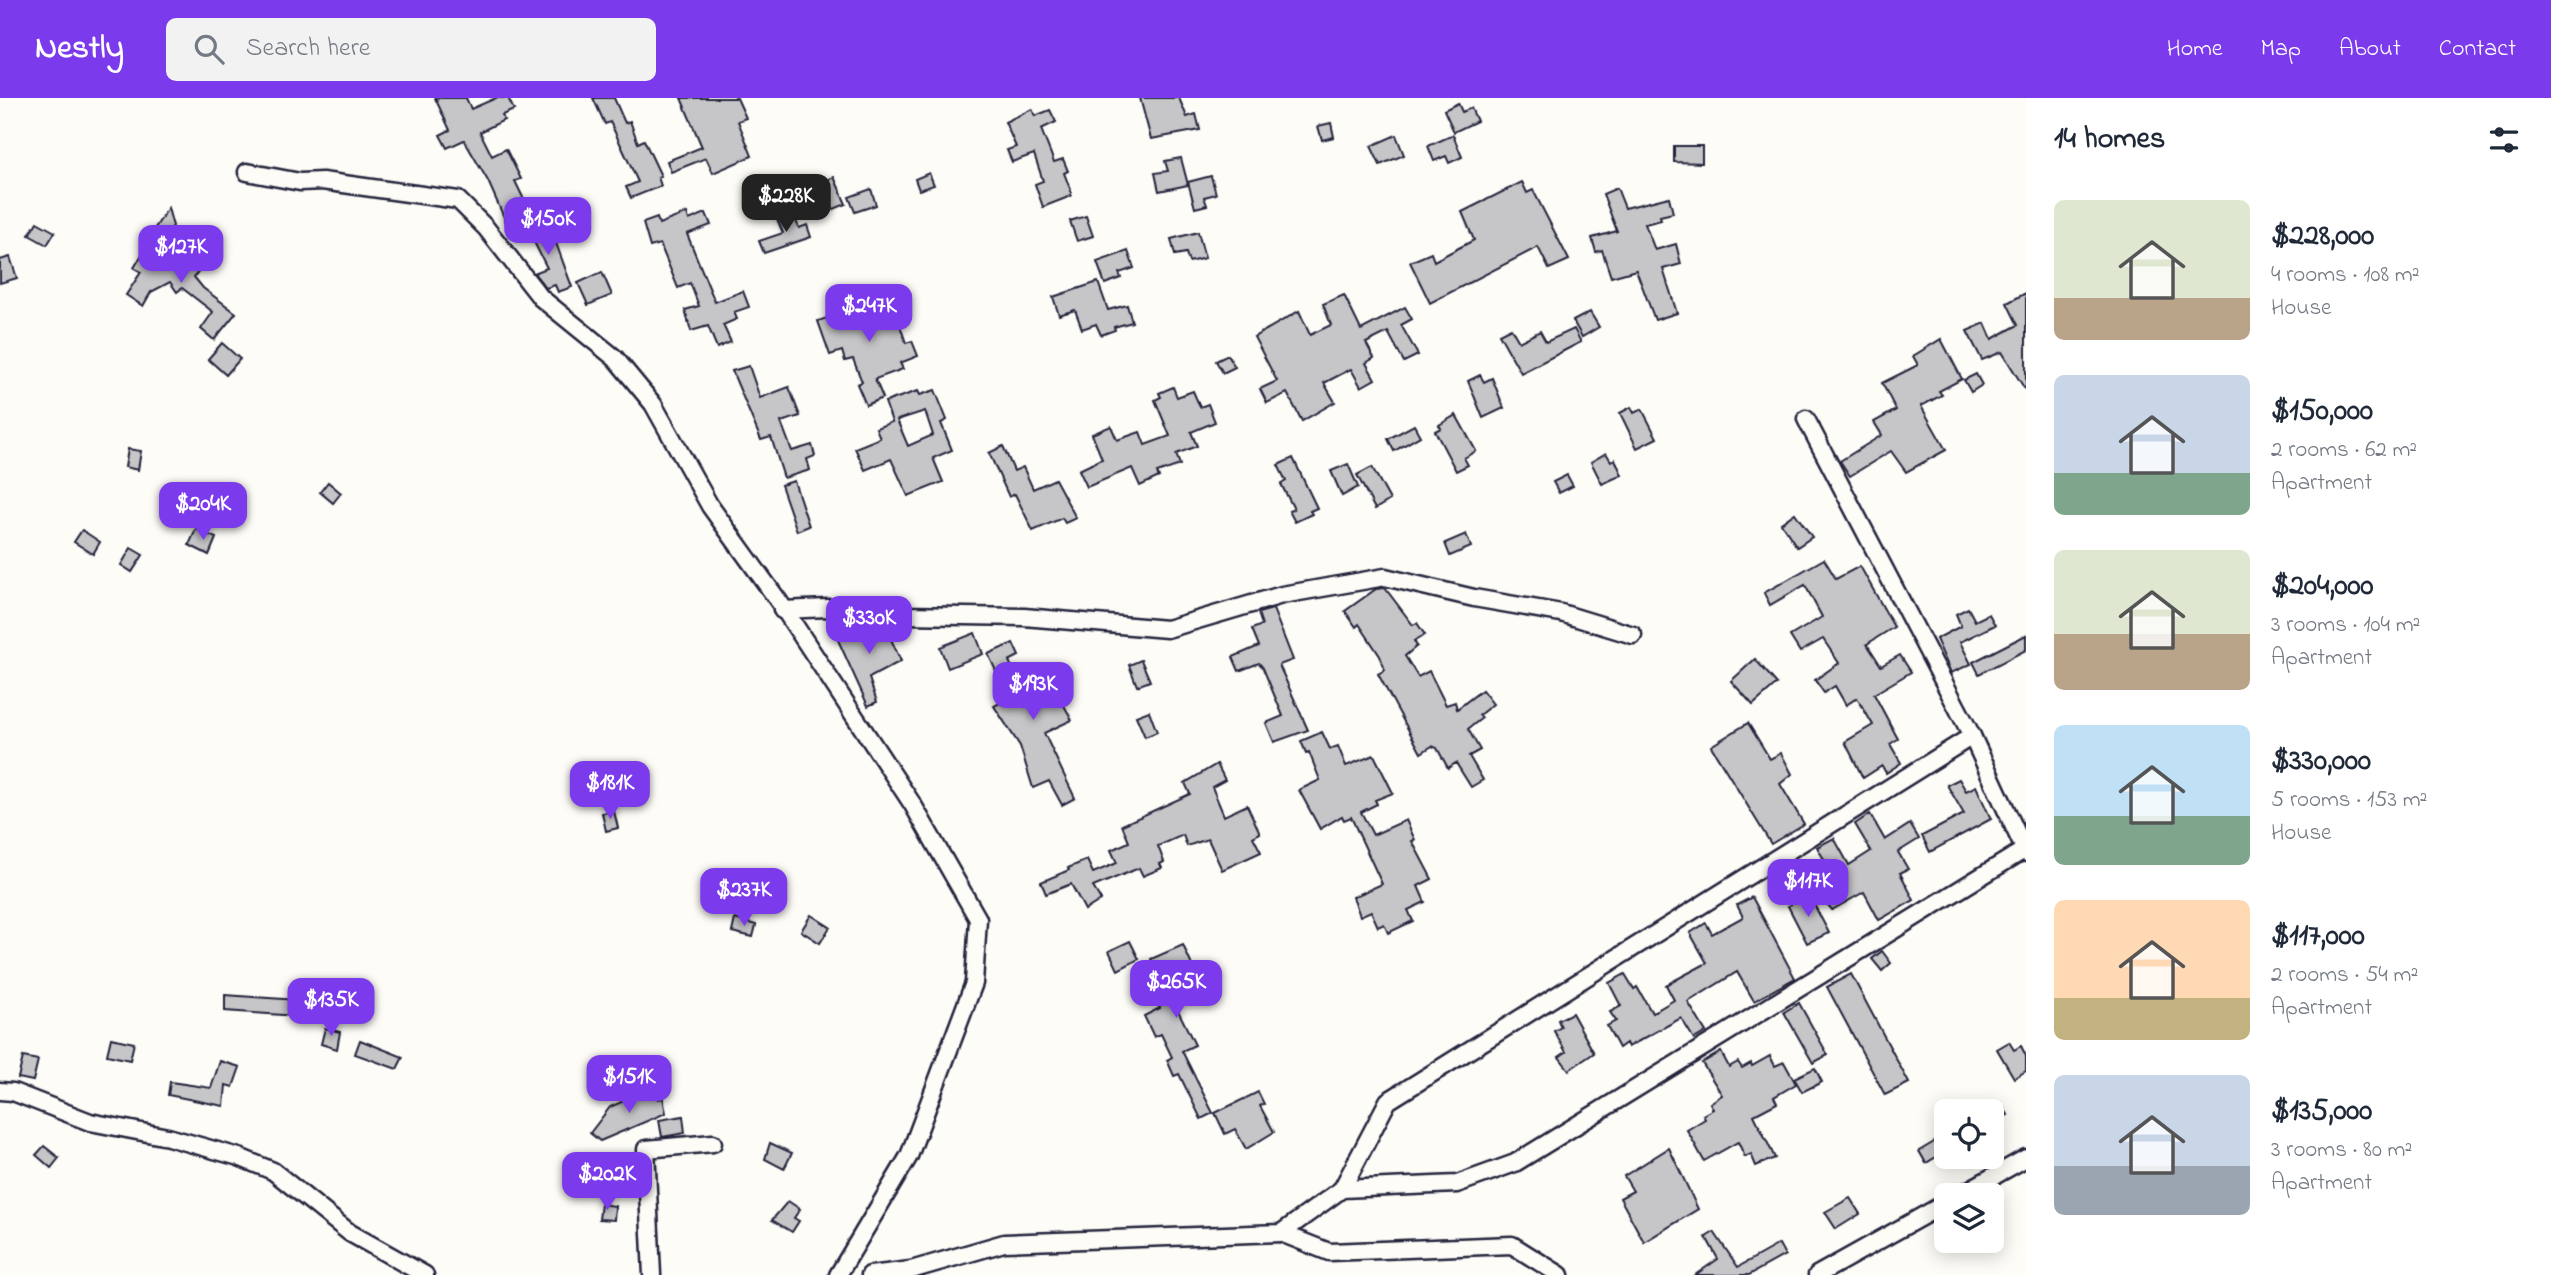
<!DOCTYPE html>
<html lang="en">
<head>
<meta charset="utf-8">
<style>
  body { margin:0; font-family:"Indie Flower",sans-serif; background:#f2f2f3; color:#1f2937; height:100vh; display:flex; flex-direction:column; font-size:26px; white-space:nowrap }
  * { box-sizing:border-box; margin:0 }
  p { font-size:23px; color:#747a83 }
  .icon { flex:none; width:38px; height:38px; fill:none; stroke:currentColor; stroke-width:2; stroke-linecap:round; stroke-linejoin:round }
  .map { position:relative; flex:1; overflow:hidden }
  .drawer { display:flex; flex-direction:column; background:#fff; width:525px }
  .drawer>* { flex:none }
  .fabs { position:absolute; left:1934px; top:1001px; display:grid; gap:14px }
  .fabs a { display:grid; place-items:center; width:70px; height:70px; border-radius:10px; background:#fff; box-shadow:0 4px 18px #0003; font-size:35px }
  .price { position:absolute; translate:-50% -60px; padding:0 16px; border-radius:14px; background:#7c3aed; color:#fff; font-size:23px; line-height:46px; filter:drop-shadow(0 2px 4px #0008) }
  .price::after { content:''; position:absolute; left:50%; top:42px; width:21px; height:16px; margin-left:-10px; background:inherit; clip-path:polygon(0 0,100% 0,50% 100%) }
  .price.on { background:#222; color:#fff }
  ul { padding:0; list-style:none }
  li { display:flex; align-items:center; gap:21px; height:175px; padding:0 28px }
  li span { display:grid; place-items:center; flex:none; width:196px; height:140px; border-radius:10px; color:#555 }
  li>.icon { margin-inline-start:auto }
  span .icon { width:84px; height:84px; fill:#fffc; stroke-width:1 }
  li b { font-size:30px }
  h2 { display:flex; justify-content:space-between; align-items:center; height:84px; padding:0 28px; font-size:30px }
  header { display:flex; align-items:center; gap:42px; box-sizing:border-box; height:98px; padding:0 35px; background:#7c3aed; color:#fff }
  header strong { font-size:33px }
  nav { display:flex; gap:38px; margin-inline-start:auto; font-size:24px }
  .search { width:490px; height:63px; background:#f2f2f3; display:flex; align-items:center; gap:18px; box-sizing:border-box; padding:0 24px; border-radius:10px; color:#747a83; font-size:26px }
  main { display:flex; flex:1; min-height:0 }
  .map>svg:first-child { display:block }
</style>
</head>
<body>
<header>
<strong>Nestly</strong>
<div class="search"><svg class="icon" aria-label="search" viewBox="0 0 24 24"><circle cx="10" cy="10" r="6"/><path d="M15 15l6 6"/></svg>Search here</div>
<nav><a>Home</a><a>Map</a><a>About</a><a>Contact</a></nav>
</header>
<main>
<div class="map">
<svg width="2026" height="1177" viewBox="0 0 2026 1177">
  <rect width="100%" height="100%" fill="#fdfcf7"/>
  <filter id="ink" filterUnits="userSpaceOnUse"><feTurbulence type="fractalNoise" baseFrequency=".0143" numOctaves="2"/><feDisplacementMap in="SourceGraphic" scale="14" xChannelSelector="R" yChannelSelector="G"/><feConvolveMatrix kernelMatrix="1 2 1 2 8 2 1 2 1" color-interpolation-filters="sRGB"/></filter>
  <g filter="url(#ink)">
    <g fill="#c6c6c8" stroke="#22223b" stroke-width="2" fill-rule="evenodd">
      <path d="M435 0H466L471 11 496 0H508L514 12 502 17 504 22 480 34 492 58 506 51 521 81 515 83 533 120 509 131 488 83 464 42 447 50 440 37 450 32Z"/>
      <path d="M593 0H614L625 25 630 23 638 45 644 42 661 78 658 79 661 88 631 100 626 89 638 84 612 28 610 24 605 26Z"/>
      <path d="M681 0H737L746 20 738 23 752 58 713 75 706 60 671 74 667 63 702 49Z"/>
      <path d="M1140 0H1179L1187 19 1196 16 1200 32 1151 41Z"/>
      <path d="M1458 5 1462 14 1471 10 1477 23 1454 34 1444 12Z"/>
      <path d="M1032 11 1035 18 1050 12 1056 24 1041 31 1054 64 1063 61 1068 73 1064 75 1071 93V98L1043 109 1035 86 1043 83 1034 56 1012 64 1007 52 1016 49 1005 24Z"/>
      <path d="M1331 25 1334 39 1322 42 1318 28Z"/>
      <path d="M1396 37 1404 57 1380 67 1371 48Z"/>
      <path d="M1453 37 1462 59 1449 65 1446 58 1434 63 1428 48Z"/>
      <path d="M1674 48H1702V65L1674 64Z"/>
      <path d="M1181 60 1188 87 1159 93 1155 75 1168 73 1165 63Z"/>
      <path d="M929 75 934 87 919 92 915 81Z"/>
      <path d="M1211 78 1216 96 1204 99 1207 107 1195 110 1188 84Z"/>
      <path d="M834 79 846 106 827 114 815 87Z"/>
      <path d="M1522 84 1527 95 1533 92 1569 162 1549 171 1538 149 1430 205 1410 164 1431 155 1434 163 1474 142 1462 114Z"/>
      <path d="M1617 90 1625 110 1669 99 1673 115 1660 118 1661 122 1645 126 1655 152 1676 146 1681 166 1663 171 1677 215 1655 222 1636 172 1611 179 1602 152 1596 154 1592 140 1617 133 1603 96Z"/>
      <path d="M871 91 876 107 855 114 849 99Z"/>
      <path d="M168 110 173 128 156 155 144 147Z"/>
      <path d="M687 115 689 122 706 115 711 127 687 136 715 204 743 193 749 209 734 214 737 221 723 227 731 244 717 250 708 228 691 233 685 212 699 208 690 185 678 190 660 146 650 149 643 125 657 120 659 126Z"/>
      <path d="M793 115 799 130 807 127 811 139 764 155 759 143 783 135 777 121Z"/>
      <path d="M538 117 548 137 552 134 572 189 558 194 555 187 546 190 534 175 547 170 524 124Z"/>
      <path d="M1086 118 1093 138 1077 143 1070 123Z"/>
      <path d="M37 124 55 134 47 147 29 137Z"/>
      <path d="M1198 134 1205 160 1189 164 1186 155 1175 157 1171 141Z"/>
      <path d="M195 146 210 158 194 179 203 190 236 215 214 242 201 231 213 214 182 190 177 194 170 184 151 194 143 208 126 197 141 174 134 170 144 153 172 169Z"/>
      <path d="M1128 153 1134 170 1119 175 1121 180 1105 186 1097 164Z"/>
      <path d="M10 159 17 180 0 185V162Z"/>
      <path d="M602 174 612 197 588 207 578 185Z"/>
      <path d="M1098 184 1108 212 1127 207 1132 224 1114 229 1115 232 1101 237 1096 226 1082 231 1075 212 1059 217 1053 199Z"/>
      <path d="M2026 195V293L2002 254 1982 262 1967 233 1985 225 1992 241 2018 227 2007 205Z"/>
      <path d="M1344 197 1361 232 1405 209 1412 221 1401 227 1418 257 1404 264 1388 234 1366 245 1374 260 1366 265 1375 281 1361 289 1351 271 1324 285 1335 304 1302 323 1287 295 1267 305 1260 291 1277 283 1254 239 1299 213 1310 237 1331 227 1323 206Z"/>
      <path d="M877 203 880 212 893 207 906 245 912 243 918 258 900 265 903 271 875 281 883 300 866 307 857 286 862 284 853 261 845 263 842 253 830 257 818 223Z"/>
      <path d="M1590 214 1599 229 1582 239 1573 223Z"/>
      <path d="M1511 230 1519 244 1540 233 1546 244 1574 231 1581 244 1521 275 1499 236Z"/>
      <path d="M1941 241 1962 281 1939 293 1942 297 1921 308 1946 352 1906 374 1891 353 1850 378 1840 363 1882 337 1874 324 1896 312 1882 285 1918 267 1913 258Z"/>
      <path d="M222 245 240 261 226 277 208 261Z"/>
      <path d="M1228 257 1235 269 1223 275 1216 263Z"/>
      <path d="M749 268 760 300 789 289 800 318 781 324 792 353 812 347 815 358 807 361 810 372 784 380 771 339 761 342 732 273Z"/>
      <path d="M1976 276 1982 287 1971 294 1964 282Z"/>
      <path d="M1480 277 1484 284 1492 280 1504 310 1483 320 1468 283Z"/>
      <path d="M1173 289 1177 299 1193 293 1200 309 1208 306 1215 324 1191 334 1197 348 1176 356 1180 367 1157 375 1159 379 1140 388 1132 370 1087 389 1079 372 1102 361 1092 336 1111 328 1117 342 1140 334 1145 347 1170 338 1155 302 1161 299 1159 295Z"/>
      <path d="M935 292 947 322 941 325 952 352 933 360 943 384 908 398 891 361 865 372 855 350 880 340 876 330 892 324 885 304 918 293 920 297ZM925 313 933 337 908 348 897 322Z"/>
      <path d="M1631 309 1634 315 1642 311 1657 340 1637 350 1620 315Z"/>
      <path d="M1456 317 1476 353 1464 360 1468 367 1456 373 1435 333 1441 330 1439 327Z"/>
      <path d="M1414 327 1420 338 1394 353 1388 341Z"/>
      <path d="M1003 348 1014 373 1023 369 1033 391 1055 381 1076 420 1065 425 1062 420 1033 433 1015 396 1009 399 989 355Z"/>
      <path d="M128 351 141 353 138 372 125 369Z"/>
      <path d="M1606 355 1611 363 1615 361 1622 377 1602 386 1591 364Z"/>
      <path d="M1293 360 1317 410 1310 413 1312 416 1295 424 1289 413 1294 411 1281 386 1286 383 1278 367Z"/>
      <path d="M1348 366 1358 389 1342 398 1331 373Z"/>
      <path d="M1372 369 1390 402 1375 411 1357 377Z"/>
      <path d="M1567 377 1573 388 1559 395 1553 384Z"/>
      <path d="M794 383 809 428 797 433 781 387Z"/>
      <path d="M328 384 341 395 333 405 320 394Z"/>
      <path d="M1795 415 1812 439 1797 449 1781 425Z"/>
      <path d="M196 431 216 440 209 457 189 447Z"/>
      <path d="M82 432 100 444 93 456 74 444Z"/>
      <path d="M1466 436 1471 449 1450 458 1445 445Z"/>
      <path d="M131 450 143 457 132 474 121 467Z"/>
      <path d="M1824 461 1836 481 1860 468 1894 529 1867 546 1881 568 1900 557 1911 574 1874 596 1898 641 1890 646 1901 665 1886 675 1882 668 1863 680 1845 644 1873 627 1857 600 1846 607 1835 588 1824 595 1815 582 1839 565 1823 541 1800 554 1790 538 1822 519 1805 487 1770 507 1764 495Z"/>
      <path d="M1385 490 1413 527 1417 525 1425 537 1414 543 1417 548 1405 558 1418 579 1429 573 1446 607 1455 604 1457 611 1482 592 1493 606 1479 617 1482 620 1468 631 1480 652 1469 658 1483 682 1471 689 1456 665 1448 670 1437 650 1432 648 1421 655 1378 576 1385 572 1380 558 1359 526 1356 529 1345 513 1376 491Z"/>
      <path d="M1968 510 1975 523 1989 516 1995 527 1960 544 1971 566 1951 575 1936 541 1961 528 1956 516Z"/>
      <path d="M1273 511 1293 562 1279 567 1308 632 1274 644 1266 625 1283 618 1263 570 1259 565 1239 573 1233 559 1259 548 1252 531 1262 527 1258 515Z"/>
      <path d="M879 525 884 526 901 563 869 580 877 604 868 608 838 542Z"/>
      <path d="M975 535 983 556 948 570 940 549Z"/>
      <path d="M2026 537V552L1979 576 1973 564Z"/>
      <path d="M1013 545 1019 558 1009 563 1022 591 1048 578 1072 622 1044 635 1075 700 1062 707 1049 683 1033 690 1020 648 994 608 1009 600 988 556Z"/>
      <path d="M1755 561 1777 586 1753 607 1731 583Z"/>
      <path d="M1141 562 1150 583 1137 588 1129 567Z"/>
      <path d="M1149 613 1157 634 1145 639 1136 618Z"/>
      <path d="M1748 625 1770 661 1781 655 1792 676 1780 686 1804 726 1771 746 1711 648Z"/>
      <path d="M1322 634 1330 651 1338 648 1346 668 1374 657 1393 695 1375 702 1377 706 1361 714 1373 737 1406 722 1415 742 1412 743 1432 781 1418 788 1425 804 1408 812 1413 823 1388 835 1384 826 1378 829 1371 813 1360 818 1353 799 1382 786 1351 719 1344 722 1342 718 1320 731 1299 692 1320 682 1309 654 1306 655 1301 643Z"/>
      <path d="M1217 666 1225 682 1212 689 1224 718 1247 707 1260 735 1253 739 1261 754 1222 772 1208 741 1187 748 1183 737 1158 748 1164 764 1160 766 1162 770 1143 778 1139 770 1093 789 1101 802 1085 812 1071 786 1046 796 1041 784 1069 772 1068 770 1087 762 1093 775 1117 765 1111 752 1129 744 1122 727 1190 696 1185 685Z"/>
      <path d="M1959 681 1966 693 1976 688 1991 721 1930 754 1922 738 1964 716 1947 687Z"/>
      <path d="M614 713 618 730 606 733 602 715Z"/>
      <path d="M1870 716 1885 742 1910 726 1919 741 1898 754 1908 771 1900 775 1914 802 1879 822 1864 794 1832 812 1815 791 1834 779 1817 749 1834 740 1849 767 1871 753 1855 726Z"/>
      <path d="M1808 795 1829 835 1807 845 1788 808Z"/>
      <path d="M1752 799 1795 880 1754 903 1737 874 1688 904 1706 934 1694 941 1681 920 1628 949 1626 945 1619 950 1607 928 1616 923 1610 914 1621 908 1609 885 1625 876 1634 891 1637 889 1652 915 1674 902 1666 887 1707 865 1690 835 1706 825 1712 836 1743 819 1737 807Z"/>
      <path d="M811 817 830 829 820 845 801 833Z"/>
      <path d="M735 821 756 827 753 839 732 834Z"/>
      <path d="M1130 843 1139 861 1118 872 1109 853Z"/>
      <path d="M1183 847 1193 870 1197 868 1202 879 1169 894 1195 947 1182 953 1213 1015 1201 1021 1179 976 1174 978 1167 962 1172 959 1161 936 1154 939 1144 918 1160 910 1150 889 1161 884 1151 861Z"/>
      <path d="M1882 853 1891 865 1882 873 1872 861Z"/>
      <path d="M1851 876 1909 985 1885 997 1827 889Z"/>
      <path d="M225 897 313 903 310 925 296 923 297 918 225 913Z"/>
      <path d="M1799 905 1828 957 1813 965 1784 914Z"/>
      <path d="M1572 915 1594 955 1569 972 1559 959 1566 954 1554 933 1561 929 1558 922Z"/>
      <path d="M325 930 340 934 337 951 321 946Z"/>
      <path d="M111 940 134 945 130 962 107 957Z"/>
      <path d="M360 942 403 959 397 971 355 956Z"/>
      <path d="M2009 944 2014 952 2021 948 2026 958V973L2014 980 1997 951Z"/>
      <path d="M1721 954 1729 969 1738 964 1742 970 1751 965 1752 968 1770 958 1775 968 1784 964 1796 986 1774 999 1777 1005 1754 1017 1775 1060 1756 1068 1751 1056 1745 1059 1738 1044 1704 1063 1687 1032 1705 1021 1703 1017 1713 1011 1710 1005 1722 997 1702 965Z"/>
      <path d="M23 959 38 962 33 983 18 980Z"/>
      <path d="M220 963 240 969 233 989 226 987 224 1008 168 997 170 984 211 990Z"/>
      <path d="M1815 970 1822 984 1802 994 1794 980Z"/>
      <path d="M657 993 658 1001 663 1000 666 1015 600 1043 590 1035 610 1009 644 994Z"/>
      <path d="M1258 994 1264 1006 1260 1008 1274 1034 1246 1051 1235 1031 1225 1036 1215 1015Z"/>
      <path d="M2001 1005 2008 1017 1992 1026V1010Z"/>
      <path d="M683 1018 685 1035 662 1039 659 1022Z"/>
      <path d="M1946 1037V1053L1926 1065 1919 1053Z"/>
      <path d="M770 1045 792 1055 784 1071 765 1061Z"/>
      <path d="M44 1048 59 1060 51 1070 36 1057Z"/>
      <path d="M1669 1050 1698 1111 1644 1144 1620 1100 1633 1093 1624 1078Z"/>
      <path d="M630 1059 632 1081 611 1083 610 1073 597 1074 596 1062Z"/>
      <path d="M1850 1100 1860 1116 1836 1131 1825 1114Z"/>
      <path d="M788 1103 800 1111 794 1120 799 1123 792 1134 772 1122Z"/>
      <path d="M601 1106 615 1108 614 1122 599 1121Z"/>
      <path d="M1714 1134 1738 1169 1779 1146 1785 1157 1749 1177H1695L1718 1161 1706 1139Z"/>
    </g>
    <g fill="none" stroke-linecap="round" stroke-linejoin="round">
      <defs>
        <g id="minor">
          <path d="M247 74 300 84 322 83 458 102 486 130 541 200 615 260 653 306 710 408 780 505 913 707 978 821 974 885 909 1058 838 1177"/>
          <path d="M1806 321 1972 638 2026 755"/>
          <path d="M782 512 828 510 904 517 1024 519 1167 531 1282 497 1385 479 1474 500 1561 515 1633 537"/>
          <path d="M0 993 13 994 90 1024 168 1039 239 1059 273 1073 350 1135 425 1177"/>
          <path d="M1342 1091 1388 1003 1972 638"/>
          <path d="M1960 1097 2026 1060"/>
          <path d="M1281 1135 1329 1154 1512 1147 1560 1177"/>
          <path d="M652 1177 646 1051 713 1045"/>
          <path d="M870 1177 911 1172 1004 1145 1281 1135 1342 1091 1457 1086 1515 1065 2024 752"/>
          <path d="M1817 1177 1946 1105"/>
        </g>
      </defs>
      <use href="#minor" stroke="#22223b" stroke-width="21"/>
      <use href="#minor" stroke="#fdfcf7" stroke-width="16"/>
    </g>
  </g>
</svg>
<div class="fabs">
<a><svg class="icon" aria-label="locate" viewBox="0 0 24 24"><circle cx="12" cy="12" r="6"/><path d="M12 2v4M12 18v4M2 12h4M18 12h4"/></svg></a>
<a><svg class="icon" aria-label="layers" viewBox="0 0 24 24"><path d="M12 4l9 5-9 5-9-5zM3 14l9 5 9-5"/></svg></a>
</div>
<b class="price on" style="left:786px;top:136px">$228K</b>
<b class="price" style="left:548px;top:159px">$150K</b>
<b class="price" style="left:181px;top:187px">$127K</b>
<b class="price" style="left:869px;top:246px">$247K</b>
<b class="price" style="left:203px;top:444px">$204K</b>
<b class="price" style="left:869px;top:558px">$330K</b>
<b class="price" style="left:1033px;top:624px">$193K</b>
<b class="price" style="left:610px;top:723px">$181K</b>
<b class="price" style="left:1808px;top:821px">$117K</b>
<b class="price" style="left:744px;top:830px">$237K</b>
<b class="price" style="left:1176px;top:922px">$265K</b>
<b class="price" style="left:331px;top:940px">$135K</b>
<b class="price" style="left:629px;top:1017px">$151K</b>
<b class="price" style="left:607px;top:1114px">$202K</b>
</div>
<section class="drawer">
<h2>14 homes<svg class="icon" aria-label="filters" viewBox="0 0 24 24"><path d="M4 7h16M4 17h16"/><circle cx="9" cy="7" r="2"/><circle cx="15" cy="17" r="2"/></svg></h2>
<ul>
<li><span style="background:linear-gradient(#dfe7d0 70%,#b9a48a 0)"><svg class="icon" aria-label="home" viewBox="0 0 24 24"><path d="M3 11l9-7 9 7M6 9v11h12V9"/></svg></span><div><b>$228,000</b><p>4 rooms · 108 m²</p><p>House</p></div></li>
<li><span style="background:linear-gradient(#c9d6e8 70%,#7fa58c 0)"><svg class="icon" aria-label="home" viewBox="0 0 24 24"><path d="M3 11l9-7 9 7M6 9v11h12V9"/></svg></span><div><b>$150,000</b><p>2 rooms · 62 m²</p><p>Apartment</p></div></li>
<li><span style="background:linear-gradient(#dfe7d0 60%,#b9a48a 0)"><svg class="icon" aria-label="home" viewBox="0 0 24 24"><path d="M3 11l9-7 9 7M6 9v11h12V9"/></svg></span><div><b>$204,000</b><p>3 rooms · 104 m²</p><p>Apartment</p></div></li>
<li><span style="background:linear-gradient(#bfe0f5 65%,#7fa58c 0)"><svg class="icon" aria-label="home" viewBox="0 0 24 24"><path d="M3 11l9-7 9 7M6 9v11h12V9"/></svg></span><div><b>$330,000</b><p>5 rooms · 153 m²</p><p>House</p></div></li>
<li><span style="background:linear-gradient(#ffd9b3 70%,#c2b280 0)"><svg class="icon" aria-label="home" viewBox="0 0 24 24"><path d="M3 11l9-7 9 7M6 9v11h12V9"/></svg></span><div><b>$117,000</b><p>2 rooms · 54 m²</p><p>Apartment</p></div></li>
<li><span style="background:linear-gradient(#c9d6e8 65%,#9aa5b1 0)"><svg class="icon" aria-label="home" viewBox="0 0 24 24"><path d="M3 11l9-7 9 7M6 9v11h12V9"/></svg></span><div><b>$135,000</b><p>3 rooms · 80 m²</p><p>Apartment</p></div></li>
</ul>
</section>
</main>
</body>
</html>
